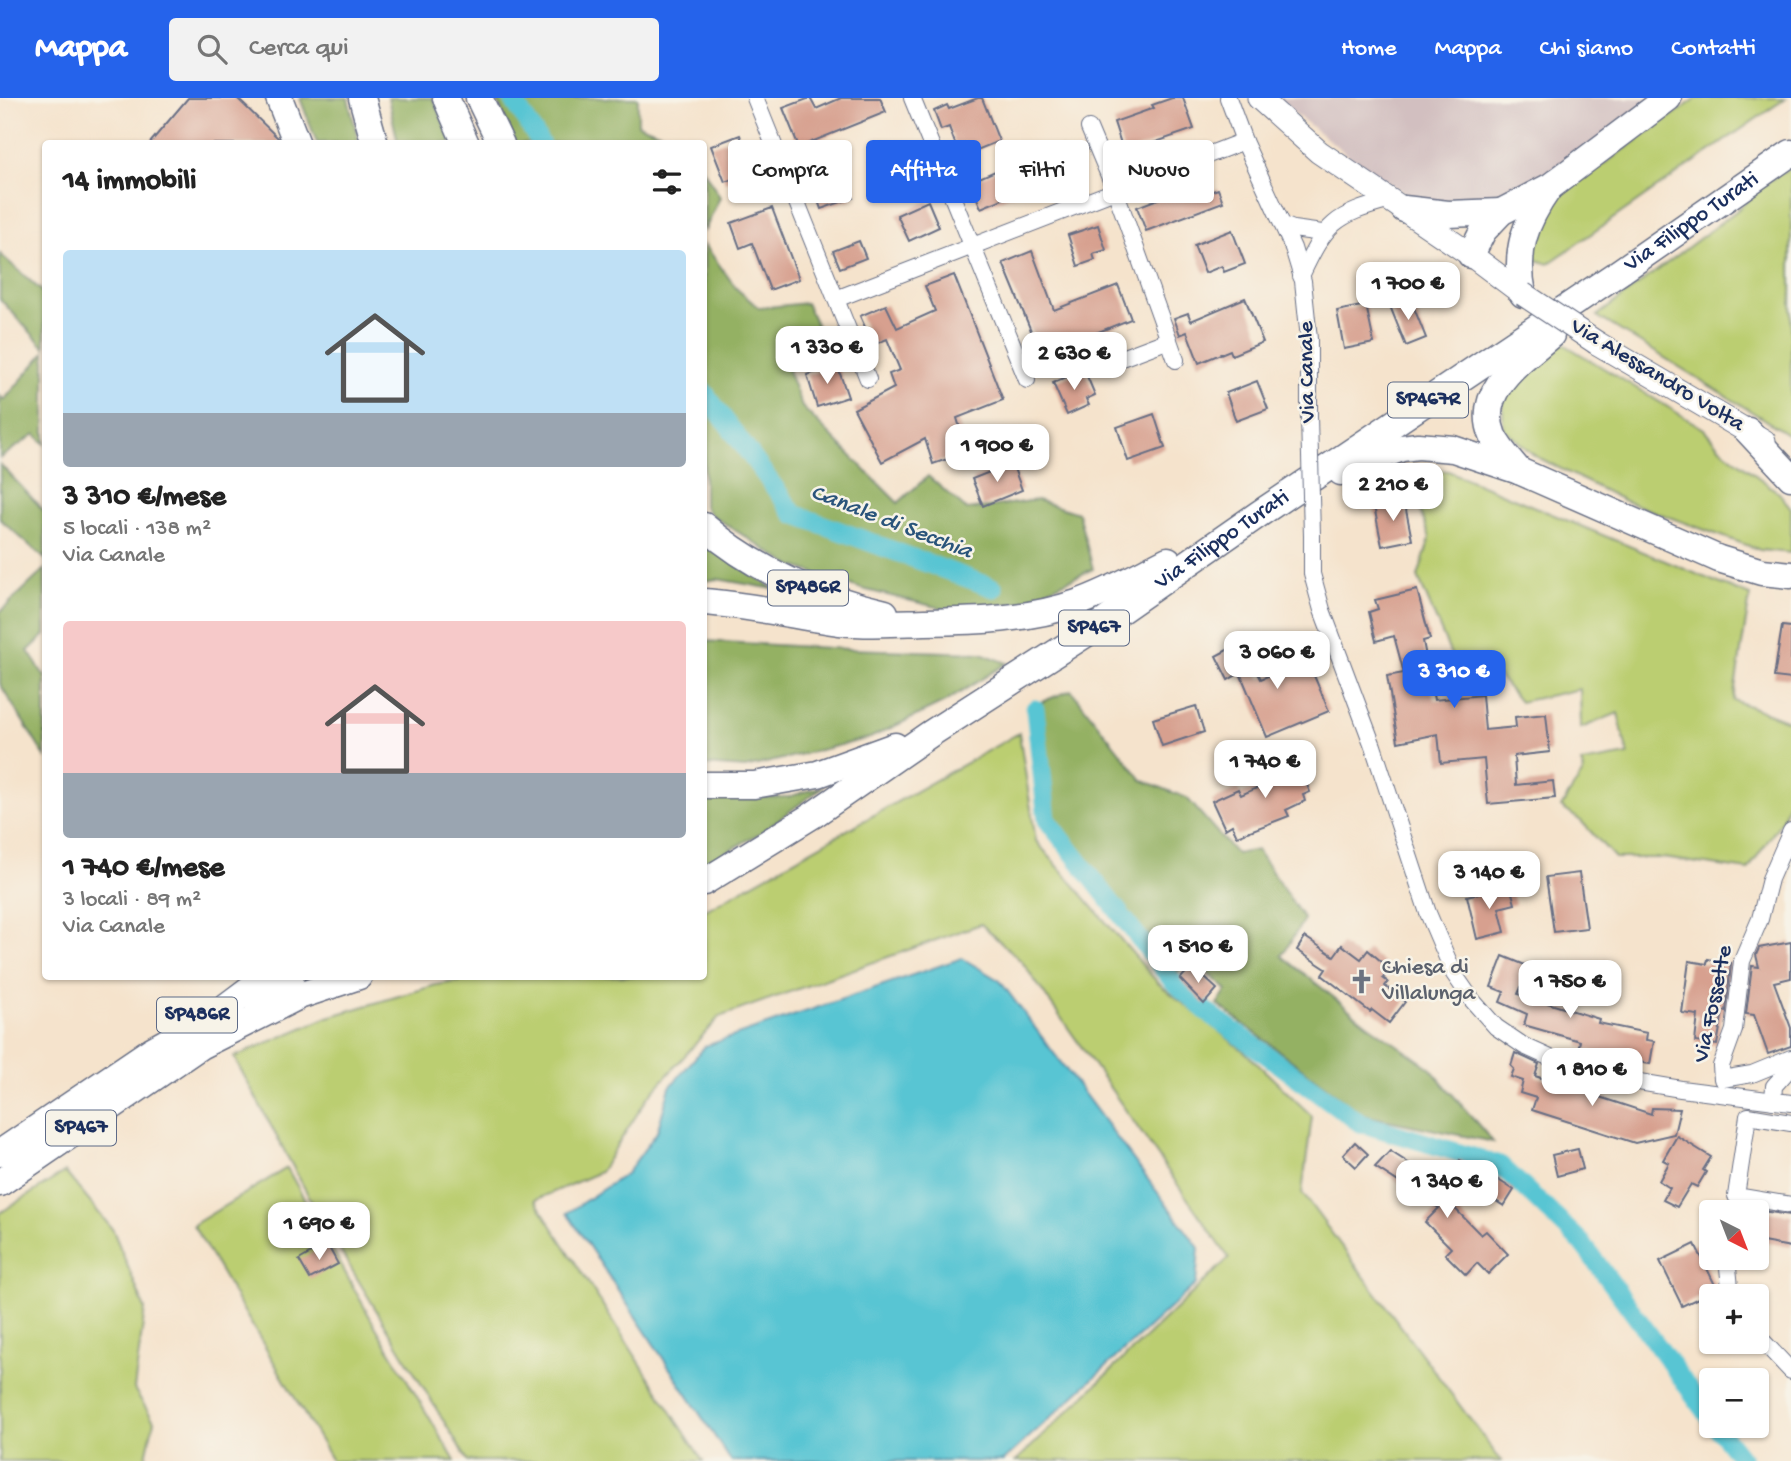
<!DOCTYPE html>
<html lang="it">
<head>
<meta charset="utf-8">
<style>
  body { margin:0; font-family:"Gochi Hand",sans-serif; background:#f2f2f2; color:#222; height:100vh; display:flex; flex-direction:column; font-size:26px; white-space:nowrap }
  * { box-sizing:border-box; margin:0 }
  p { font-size:23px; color:#767676 }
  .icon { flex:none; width:38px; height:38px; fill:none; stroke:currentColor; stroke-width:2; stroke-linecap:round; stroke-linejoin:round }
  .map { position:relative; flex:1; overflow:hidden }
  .panel { position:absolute; left:42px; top:42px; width:665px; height:840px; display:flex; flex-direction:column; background:#fff; border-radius:7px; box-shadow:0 2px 5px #0004 }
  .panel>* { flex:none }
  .banner { position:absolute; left:728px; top:42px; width:665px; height:63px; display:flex; gap:14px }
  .needle { width:46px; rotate:138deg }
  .fabs { position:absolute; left:1699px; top:1102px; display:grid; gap:14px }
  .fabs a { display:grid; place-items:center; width:70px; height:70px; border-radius:7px; background:#fff; box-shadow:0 2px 5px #0004; font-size:35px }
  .price { position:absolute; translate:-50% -60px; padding:0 16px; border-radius:14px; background:#fff; color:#222; font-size:23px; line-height:46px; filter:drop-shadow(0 2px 4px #0008) }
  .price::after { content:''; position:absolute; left:50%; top:42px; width:21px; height:16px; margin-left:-10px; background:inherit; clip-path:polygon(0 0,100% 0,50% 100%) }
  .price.current { background:#2563eb; color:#fff }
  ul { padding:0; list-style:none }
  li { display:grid; align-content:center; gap:14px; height:371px; padding:0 21px }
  li span { display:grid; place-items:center; height:217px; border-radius:7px; color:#555 }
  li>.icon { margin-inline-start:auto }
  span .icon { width:126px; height:126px; fill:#fffc; stroke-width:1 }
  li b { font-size:30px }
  h2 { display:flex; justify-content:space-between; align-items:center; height:84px; padding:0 21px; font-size:30px }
  .chip { padding:0 24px; border-radius:7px; background:#fff; box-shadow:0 2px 5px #0004; font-size:24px; line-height:63px }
  .chip.current { background:#2563eb; color:#fff }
  header { display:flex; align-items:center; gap:42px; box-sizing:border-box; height:98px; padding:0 35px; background:#2563eb; color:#fff }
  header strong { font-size:33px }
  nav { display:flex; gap:38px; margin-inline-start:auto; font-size:24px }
  .search { width:490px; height:63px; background:#f2f2f2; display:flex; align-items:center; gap:18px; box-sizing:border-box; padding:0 24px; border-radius:7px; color:#767676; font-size:26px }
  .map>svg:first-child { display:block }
</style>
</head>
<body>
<header>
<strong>Mappa</strong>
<div class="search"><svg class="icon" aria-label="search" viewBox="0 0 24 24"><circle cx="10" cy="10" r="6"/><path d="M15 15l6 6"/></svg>Cerca qui</div>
<nav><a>Home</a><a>Mappa</a><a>Chi siamo</a><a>Contatti</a></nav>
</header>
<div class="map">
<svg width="1791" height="1363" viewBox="0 0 1791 1363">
  <rect width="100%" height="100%" fill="#f7f3e8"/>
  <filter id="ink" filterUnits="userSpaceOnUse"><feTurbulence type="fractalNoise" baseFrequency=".0143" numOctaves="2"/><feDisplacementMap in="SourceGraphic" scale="14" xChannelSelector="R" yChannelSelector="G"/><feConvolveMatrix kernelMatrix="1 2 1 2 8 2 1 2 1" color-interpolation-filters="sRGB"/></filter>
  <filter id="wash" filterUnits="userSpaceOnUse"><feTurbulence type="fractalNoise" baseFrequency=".00686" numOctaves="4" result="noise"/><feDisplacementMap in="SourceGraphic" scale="28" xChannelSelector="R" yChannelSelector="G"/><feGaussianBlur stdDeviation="1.57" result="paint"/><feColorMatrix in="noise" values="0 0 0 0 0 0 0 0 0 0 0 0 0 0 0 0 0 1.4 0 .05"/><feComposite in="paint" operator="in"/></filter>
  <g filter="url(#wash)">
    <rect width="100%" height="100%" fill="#f5e3cc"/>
    <path fill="#d2bfc0" d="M1275 0H1653L1545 81 1496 106 1419 103 1370 74Z"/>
    <g fill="#bbce71" stroke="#6b7e68" stroke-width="2">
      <path d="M1697 0H1786L1548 166 1528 159 1549 105Z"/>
      <path d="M1791 69V338L1597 218 1736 113 1769 83Z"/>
      <path d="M1562 245 1704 331 1720 350 1779 395 1791 410V455L1760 452 1625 403 1535 358 1503 330V304L1514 283Z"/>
      <path d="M1406 371 1448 373 1750 498 1733 602 1791 624V698L1782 722 1748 772 1663 760H1615L1581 723 1561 709 1584 673 1581 665 1628 657 1618 615 1581 630 1580 591 1520 604 1493 571 1460 578 1418 479 1430 440Z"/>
      <path d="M1019 635 1036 743 1159 886 1245 954 1312 1018 1302 1095 1501 1363H1016L1229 1160 1022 864 981 826 719 919 648 999 600 1074 535 1102 703 1363H468L321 1121 234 959 328 919 436 887 490 878H704V813Z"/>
      <path d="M287 1070 371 1221 455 1363H332L193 1127Z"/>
      <path d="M65 1074 113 1132 145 1211 134 1291 154 1323 145 1363H0V1115Z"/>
    </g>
    <g fill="#94b163" stroke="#587060" stroke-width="2">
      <path d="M300 0H348L359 45H317Z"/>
      <path d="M388 0H433L452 45H398Z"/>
      <path d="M496 0H638V26L686 45H515Z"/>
      <path d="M704 73 720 99 704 134Z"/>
      <path d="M704 146 737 191 759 210 806 205 823 241 788 272 802 309 898 405 928 378 967 412 1037 402 1078 415 1093 471 1019 505 949 512 862 491 788 466 710 416 704 408Z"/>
      <path d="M0 156 45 196V250L0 201Z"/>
      <path d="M45 254V346L35 336 0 360V298L4 302Z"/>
      <path d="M0 366 45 414V461L0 421Z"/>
      <path d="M704 440 737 467 774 491 717 481 704 483Z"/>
      <path d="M45 471V537L28 553 45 579V659L0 586V514Z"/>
      <path d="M704 543 849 551 981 555 1007 565 945 604 870 640 745 670 704 667Z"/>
      <path d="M1071 592 1142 682 1187 700 1236 756 1257 752 1304 821 1282 858 1367 926 1430 970 1493 1044 1363 1017 1217 906 1227 892 1190 860 1176 876 1053 718 1039 605Z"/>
      <path d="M824 688 759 736 704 766V700L788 699Z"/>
    </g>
    <path fill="#59c5d3" stroke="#3a7a98" stroke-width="2" d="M962 860 1000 883 1199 1150 1196 1186 1003 1363H731L567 1115 627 1075 657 1034 670 989 705 948Z"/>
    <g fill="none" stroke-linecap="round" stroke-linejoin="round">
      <g stroke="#59c5d3" stroke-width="19">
        <path d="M512 0 541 46"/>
        <path d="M704 294 794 416 994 490"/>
        <path d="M1035 611 1047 722 1170 880 1206 913 1360 1025 1500 1067 1582 1145 1712 1322"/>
        <path d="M1716 1328 1743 1363"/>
      </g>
    </g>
    <g id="blocks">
      <g fill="#d7a08f">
        <path d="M188 0H237L278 40 280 46H149Z"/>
        <path d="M810 0 816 11 841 0H880L886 14 799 49 783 10Z"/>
        <path d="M978 0H982L999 43 960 59 949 29 941 32 934 13 947 7 949 11Z"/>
        <path d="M1172 0H1183L1194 31 1124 55 1114 24 1154 10 1152 7Z"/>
        <path d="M740 37 754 73 725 84 711 48Z"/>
        <path d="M901 49 912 78 884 90 872 60Z"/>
        <path d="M1062 49 1073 78 1040 91 1038 86 981 110 970 84 1002 70 1003 73Z"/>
        <path d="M843 72 853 100 821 111 811 83Z"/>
        <path d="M1205 80 1210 94 1218 91 1223 104 1146 133 1137 109 1184 91 1183 88Z"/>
        <path d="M928 103 939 129 909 143 897 117Z"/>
        <path d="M772 110 799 181 770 192 752 145 740 150 731 125Z"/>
        <path d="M1098 127 1106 152 1093 156 1095 162 1078 168 1068 137Z"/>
        <path d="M1232 132 1245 166 1224 174 1222 168 1205 175 1194 147Z"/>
        <path d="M859 143 866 160 840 170 833 153Z"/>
        <path d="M1032 153 1054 212 1118 187 1131 221 1041 257 1003 165Z"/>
        <path d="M954 177 1003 302 957 320 965 346 956 349 959 357 933 366 925 341 882 364 854 311 894 290 889 276 900 272 887 241 873 247 860 218 886 207 897 230 935 213 925 188Z"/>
        <path d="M1245 200 1263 244 1232 257 1230 252 1199 265 1187 234 1180 237 1174 220 1188 215 1191 223Z"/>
        <path d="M1410 200 1426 240 1406 248 1390 208Z"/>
        <path d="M1366 207 1374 245 1344 251 1337 213Z"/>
        <path d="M837 267 848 299 817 309 807 277Z"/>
        <path d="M1084 271 1095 297 1086 301 1089 307 1067 317 1053 285Z"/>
        <path d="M1257 283 1268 311 1236 323 1226 295Z"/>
        <path d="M1154 316 1165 350 1128 363 1117 329Z"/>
        <path d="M1012 365 1022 392 983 408 972 381Z"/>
        <path d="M1404 402 1412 442 1382 448 1374 408Z"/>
        <path d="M1417 492 1430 541 1423 543 1434 602 1482 597 1485 632 1516 629 1515 619 1546 616 1550 654 1514 658 1516 687 1553 683 1555 700 1488 706 1484 661 1441 665 1438 636 1398 644 1387 578 1404 575 1394 538 1376 543 1369 514 1378 511 1375 502Z"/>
        <path d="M1782 528 1791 529V581L1774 579Z"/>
        <path d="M1242 544 1261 581 1307 561 1329 613 1267 639 1240 575 1228 582 1216 558Z"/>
        <path d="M1196 608 1204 634 1162 648 1153 621Z"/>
        <path d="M1308 660 1314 675 1304 680 1310 694 1303 697 1305 703 1286 712 1289 718 1237 738 1232 727 1225 731 1212 703 1238 691 1241 697 1268 685 1265 680Z"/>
        <path d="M1579 775 1587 830 1554 834 1546 779Z"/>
        <path d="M1495 791 1497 794 1511 791 1515 806 1499 810 1505 834 1477 841 1467 798Z"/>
        <path d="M1305 839 1334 858 1342 847 1361 861 1368 852 1390 871 1383 880 1388 884 1385 888 1405 904 1389 925 1372 912 1370 914 1322 877 1326 871 1297 852Z"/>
        <path d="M1791 844V880L1774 884 1791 930V948L1768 956 1754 917 1746 916 1752 868 1759 869 1756 857 1759 850Z"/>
        <path d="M1503 858 1530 869 1518 896 1599 921 1598 925 1647 935 1646 942 1654 943 1650 966 1610 959 1579 948 1580 943 1524 927 1527 916 1500 904 1504 894 1491 889Z"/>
        <path d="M1708 861 1731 865 1726 913H1723L1717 947 1695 944 1698 917 1682 915 1689 863 1707 866Z"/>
        <path d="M1192 868 1217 891 1204 906 1180 881Z"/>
        <path d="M1515 955 1539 966 1535 978 1651 1016 1652 1010 1680 1011 1674 1036 1635 1045 1532 1012 1536 1000 1520 995 1523 983 1511 979 1514 971 1511 968Z"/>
        <path d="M1677 1038 1711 1059 1703 1072 1706 1074 1697 1089 1691 1086 1677 1109 1663 1102 1670 1090 1659 1083 1669 1065 1663 1062Z"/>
        <path d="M1355 1044 1368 1056 1356 1069 1343 1057Z"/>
        <path d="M1578 1051 1583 1071 1557 1078 1552 1057Z"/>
        <path d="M1390 1053 1413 1068 1481 1137 1486 1133 1508 1156 1488 1176 1477 1165 1466 1177 1445 1156 1451 1150 1425 1124 1439 1110 1375 1069Z"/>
        <path d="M1460 1062 1484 1077 1486 1074 1514 1092 1504 1108 1452 1075Z"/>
        <path d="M1761 1113 1791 1117V1149L1757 1143Z"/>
        <path d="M327 1146 338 1166 310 1181 299 1162Z"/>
        <path d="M1695 1146 1717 1191 1682 1208 1660 1163Z"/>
      </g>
    </g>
  </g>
  <g filter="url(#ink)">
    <use href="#blocks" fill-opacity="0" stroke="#676e84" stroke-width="2"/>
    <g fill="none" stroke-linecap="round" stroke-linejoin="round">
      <defs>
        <g id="minor">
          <path d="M755 0 868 281"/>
          <path d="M912 0 1027 282"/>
          <path d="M1228 0 1244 43 1293 150 1303 183 1309 241V318"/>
          <path d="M1089 30 1115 92 1176 262"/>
          <path d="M1283 127 1293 131 1322 135"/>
          <path d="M1301 178C1326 125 1334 117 1391 102"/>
          <path d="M836 201 1244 43"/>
          <path d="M1108 265 1169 242"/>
          <path d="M1312 438V476L1322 512 1373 648 1428 815 1454 876 1472 902 1496 929 1524 948 1557 963 1615 980 1681 991 1791 1005"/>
          <path d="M1791 733 1770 781 1760 821 1742 863 1734 932 1721 968 1722 981 1752 976 1791 960"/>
          <path d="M1773 1003 1774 988 1791 969"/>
          <path d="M1791 1025 1748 1018 1736 1098 1791 1107"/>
          <path d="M1727 1160 1731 1199"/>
          <path d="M1757 1237 1791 1273"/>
        </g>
        <g id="secondary">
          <path d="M1259 0 1319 54 1471 157 1523 196"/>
          <path d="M1597 245 1764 343"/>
        </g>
        <g id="primary">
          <path d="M279 0 297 46"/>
          <path d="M362 0 375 46"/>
          <path d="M446 0 466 46"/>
          <path d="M479 0 501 46"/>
          <path d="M1404 111 1448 116 1501 114"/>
          <path d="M1471 157 1483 133 1501 114 1551 88 1668 0"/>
          <path d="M1523 196C1514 153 1525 124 1549 90"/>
          <path d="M1748 333 1791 379"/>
          <path d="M1519 373C1510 362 1499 351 1493 338 1474 293 1522 262 1551 237"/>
          <path d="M1341 374 1402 350 1418 348 1453 351 1519 373 1719 461 1762 474 1791 477"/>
          <path d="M704 428C754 472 820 500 885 515"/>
          <path d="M704 504C750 507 794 518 840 524 869 527 896 525 925 524 976 523 1028 522 1077 505 1109 494 1138 477 1168 462"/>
          <path d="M704 687H754L818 676 895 648"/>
          <path id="s1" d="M704 784 813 717 930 636 1101 526 1259 416 1621 173 1791 55"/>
          <path d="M256 903 291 878"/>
          <path d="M0 1055 152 952 215 917 267 878"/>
          <path d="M0 1085 200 948 299 898 359 878"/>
        </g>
      </defs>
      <use href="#minor" stroke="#676e84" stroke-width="18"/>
      <use href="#secondary" stroke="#676e84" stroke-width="25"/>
      <use href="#primary" stroke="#676e84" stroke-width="29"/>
      <use href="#minor" stroke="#fff" stroke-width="16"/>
      <use href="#secondary" stroke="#fff" stroke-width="23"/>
      <use href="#primary" stroke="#fff" stroke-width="26"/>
      <defs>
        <path id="minor-bridge" d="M1309 318 1312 438"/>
        <path id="secondary-bridge" d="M1523 196 1597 245"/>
      </defs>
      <use href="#minor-bridge" stroke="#676e84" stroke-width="18" stroke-linecap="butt"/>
      <use href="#secondary-bridge" stroke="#676e84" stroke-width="25" stroke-linecap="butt"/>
      <use href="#minor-bridge" stroke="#fff" stroke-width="16"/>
      <use href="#secondary-bridge" stroke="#fff" stroke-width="23"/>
    </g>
  </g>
  <defs>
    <symbol id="church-bare" viewBox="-9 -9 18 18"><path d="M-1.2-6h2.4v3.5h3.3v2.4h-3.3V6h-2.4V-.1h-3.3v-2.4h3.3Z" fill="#6b7280" stroke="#f7f3e8" stroke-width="2.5" paint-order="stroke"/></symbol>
  </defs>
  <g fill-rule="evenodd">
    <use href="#church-bare" x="1344" y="866" width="35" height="35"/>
  </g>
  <g text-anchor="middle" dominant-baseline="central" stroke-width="5" stroke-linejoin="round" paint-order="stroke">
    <g fill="#f7f3e8" stroke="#5d6a87" stroke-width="2">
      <rect x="1388" y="284.5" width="80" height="35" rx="5"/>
      <rect x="768" y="472.5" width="80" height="35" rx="5"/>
      <rect x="1059" y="512.5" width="70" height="35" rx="5"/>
      <rect x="157" y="899.5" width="80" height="35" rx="5"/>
      <rect x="46" y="1012.5" width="70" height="35" rx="5"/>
    </g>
    <g font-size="21" font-weight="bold" fill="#1b2f5e">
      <text x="1428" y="302">SP467R</text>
      <text x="808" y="490">SP486R</text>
      <text x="1094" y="530">SP467</text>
      <text x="197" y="917">SP486R</text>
      <text x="81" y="1030">SP467</text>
    </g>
    <g font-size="23" fill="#1b2f5e" stroke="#f7f3e8">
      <text stroke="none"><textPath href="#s1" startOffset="1188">Via Filippo Turati</textPath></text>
      <text transform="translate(1308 274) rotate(-91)">Via Canale</text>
      <text transform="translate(1657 278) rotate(31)">Via Alessandro Volta</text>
      <text stroke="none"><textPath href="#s1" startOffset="621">Via Filippo Turati</textPath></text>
      <text transform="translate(1714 906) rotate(-78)">Via Fossette</text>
    </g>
    <g font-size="23" fill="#5b616d" stroke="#f7f3e8" text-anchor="start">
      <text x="1382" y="870">Chiesa di<tspan x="1382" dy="26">Villalunga</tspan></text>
    </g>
    <g font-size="24" font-style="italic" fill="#2a547b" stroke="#f7f3e8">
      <text transform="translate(891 425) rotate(21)">Canale di Secchia</text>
    </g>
  </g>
</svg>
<div class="fabs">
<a><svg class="needle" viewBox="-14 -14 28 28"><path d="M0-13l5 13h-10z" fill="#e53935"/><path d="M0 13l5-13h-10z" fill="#767676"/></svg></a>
<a>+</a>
<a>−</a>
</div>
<b class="price" style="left:1408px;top:224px">1 700 €</b>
<b class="price" style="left:827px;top:288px">1 330 €</b>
<b class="price" style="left:1074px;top:294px">2 630 €</b>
<b class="price" style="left:997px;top:386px">1 900 €</b>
<b class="price" style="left:1393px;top:425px">2 210 €</b>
<b class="price" style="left:1277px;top:593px">3 060 €</b>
<b class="price current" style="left:1454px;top:612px">3 310 €</b>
<b class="price" style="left:1265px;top:702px">1 740 €</b>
<b class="price" style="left:1489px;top:813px">3 140 €</b>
<b class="price" style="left:1198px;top:887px">1 510 €</b>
<b class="price" style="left:1570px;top:922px">1 750 €</b>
<b class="price" style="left:1592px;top:1010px">1 810 €</b>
<b class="price" style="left:1447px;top:1122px">1 340 €</b>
<b class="price" style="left:319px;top:1164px">1 690 €</b>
<div class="banner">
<a class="chip">Compra</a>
<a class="chip current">Affitta</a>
<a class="chip">Filtri</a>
<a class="chip">Nuovo</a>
</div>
<section class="panel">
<h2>14 immobili<svg class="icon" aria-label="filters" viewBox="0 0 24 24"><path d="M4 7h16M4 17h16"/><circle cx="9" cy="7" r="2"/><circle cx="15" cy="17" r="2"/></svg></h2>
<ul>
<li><span style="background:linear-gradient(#bfe0f5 75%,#9aa5b1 0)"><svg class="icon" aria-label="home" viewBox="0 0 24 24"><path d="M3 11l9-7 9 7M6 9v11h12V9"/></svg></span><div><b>3 310 €/mese</b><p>5 locali · 138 m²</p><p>Via Canale</p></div></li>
<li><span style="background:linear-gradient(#f6c9c9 70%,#9aa5b1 0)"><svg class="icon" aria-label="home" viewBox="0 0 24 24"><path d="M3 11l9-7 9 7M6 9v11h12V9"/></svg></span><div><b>1 740 €/mese</b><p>3 locali · 89 m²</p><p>Via Canale</p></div></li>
</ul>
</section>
</div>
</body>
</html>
